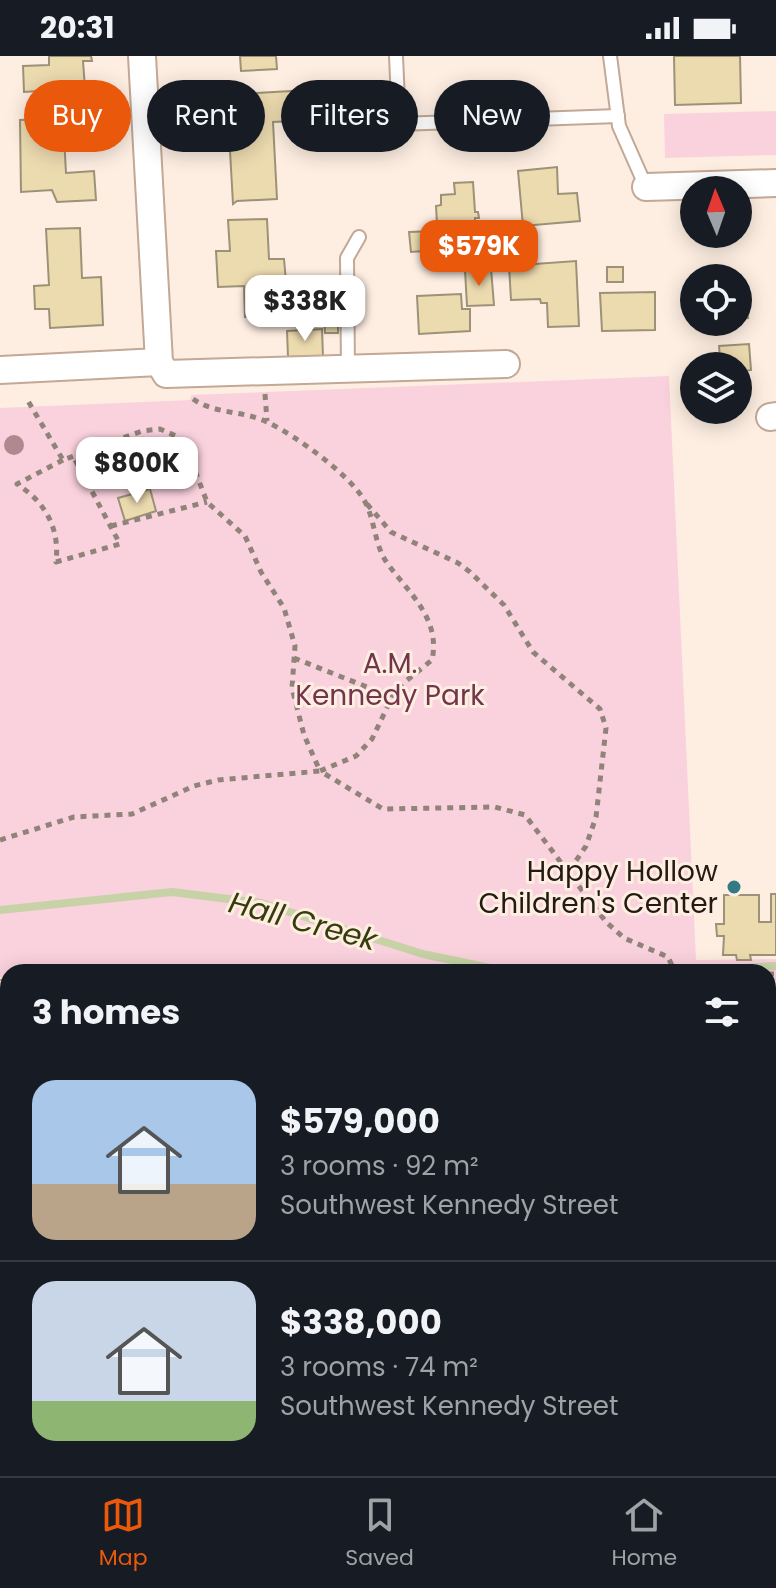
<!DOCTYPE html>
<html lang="en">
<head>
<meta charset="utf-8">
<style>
  body { margin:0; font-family:Poppins,sans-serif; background:#20242c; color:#f1f3f6; height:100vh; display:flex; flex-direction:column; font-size:30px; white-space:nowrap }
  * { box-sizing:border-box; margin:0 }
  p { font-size:26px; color:#9ea1a6 }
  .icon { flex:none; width:44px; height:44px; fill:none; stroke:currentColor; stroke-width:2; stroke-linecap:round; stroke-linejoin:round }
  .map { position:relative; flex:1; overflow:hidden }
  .sheet { position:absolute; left:0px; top:908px; width:776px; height:512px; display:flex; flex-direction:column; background:#171b24; border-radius:24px 24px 0 0; box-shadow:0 4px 20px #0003 }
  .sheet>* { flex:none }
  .guide { position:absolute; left:24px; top:24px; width:728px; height:72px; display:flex; gap:16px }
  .needle { width:52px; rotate:358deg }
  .buttons { position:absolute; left:680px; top:120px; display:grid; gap:16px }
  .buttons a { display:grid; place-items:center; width:72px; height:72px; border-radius:50%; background:#171b24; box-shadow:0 4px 20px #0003; font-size:40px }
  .price { position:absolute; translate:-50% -68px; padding:0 18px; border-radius:16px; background:#fff; color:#222; font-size:26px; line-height:52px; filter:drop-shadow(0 2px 4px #0008) }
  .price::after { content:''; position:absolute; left:50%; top:48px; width:24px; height:18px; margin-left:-12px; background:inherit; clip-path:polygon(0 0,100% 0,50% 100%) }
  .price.on { background:#ea580c; color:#fff }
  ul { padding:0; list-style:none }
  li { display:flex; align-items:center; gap:24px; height:200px; padding:0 32px }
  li+li { border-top:2px solid #363941 }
  li span { display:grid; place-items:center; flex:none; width:224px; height:160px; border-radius:24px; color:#555 }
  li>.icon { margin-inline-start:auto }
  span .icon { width:96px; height:96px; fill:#fffc; stroke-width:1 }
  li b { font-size:34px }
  h2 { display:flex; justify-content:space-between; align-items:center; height:96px; padding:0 32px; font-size:34px }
  .tag { padding:0 28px; border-radius:36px; background:#171b24; box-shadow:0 4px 20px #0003; font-size:28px; line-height:72px }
  .tag.on { background:#ea580c; color:#fff }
  .status { display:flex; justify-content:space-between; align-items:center; height:56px; padding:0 40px; background:#171b24; direction:ltr }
  .status svg { height:22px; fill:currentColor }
  .tab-bar { display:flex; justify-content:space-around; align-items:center; height:112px; border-top:2px solid #363941; background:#171b24; font-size:22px; color:#9ea1a6 }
  .tab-bar a { display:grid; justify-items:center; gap:4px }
  .tab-bar .on { color:#ea580c }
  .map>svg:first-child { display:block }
</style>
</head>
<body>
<div class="status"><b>20:31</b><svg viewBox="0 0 49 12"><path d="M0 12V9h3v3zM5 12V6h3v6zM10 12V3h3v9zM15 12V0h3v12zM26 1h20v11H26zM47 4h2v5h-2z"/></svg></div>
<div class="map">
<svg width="776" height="1420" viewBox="0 0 776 1420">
  <rect width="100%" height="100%" fill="#feeee2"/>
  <g fill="#fad2de">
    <path d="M776 55V99L665 102 664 58Z"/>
    <path d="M669 320 696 904 776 903V925L768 926V916H8V921H0V352L190 344 191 339Z"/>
  </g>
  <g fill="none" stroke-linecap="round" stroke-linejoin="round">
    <g stroke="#c7d2a6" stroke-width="8">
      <path d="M0 854 172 836 261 847 423 898 509 916"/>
      <path d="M676 916 776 910"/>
    </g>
  </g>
  <g fill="#eddbb0" stroke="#9c9277" stroke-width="2">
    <path d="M49 0H91L92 5H83L85 32 24 36 23 10 49 9Z"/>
    <path d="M240 0H276L277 13 241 15Z"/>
    <path d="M674 0H740L741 47 675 49Z"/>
    <path d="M291 35 292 65 273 66 277 143 237 145 233 148 228 59 258 57 257 37Z"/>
    <path d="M63 62 66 117 94 115 96 144 57 146 52 134 21 136 20 64Z"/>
    <path d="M557 111 558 138 577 137 580 165 523 170 518 115Z"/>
    <path d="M473 126 475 156H478L479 162H475V175L443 177 442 168H437L436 150 441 149V139L455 138 454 127Z"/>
    <path d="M267 163 269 203H284L289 259 245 261 244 230 218 231 216 195H230L228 164Z"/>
    <path d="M80 172 82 222 101 221 103 269 50 272 49 253H35L34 230 49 229 46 173Z"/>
    <path d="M437 175 438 194 411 196 409 176Z"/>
    <path d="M534 191 535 208 576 205 579 270 548 271 547 247H541L540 243 511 244 508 192Z"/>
    <rect x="607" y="211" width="16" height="15"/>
    <path d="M491 213 494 249 467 250 465 214Z"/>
    <path d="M655 236V274L602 275 600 237Z"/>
    <path d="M461 238 462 253H470V275L419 278 417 240Z"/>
    <path d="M738 244H746L748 262 738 263Z"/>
    <path d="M338 258V277H325L324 259Z"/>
    <path d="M322 273 323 300 288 301 287 275Z"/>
    <path d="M749 288 751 314 739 316 738 350V310H698V302L720 301 719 290Z"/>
    <path d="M150 433 156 455 125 465 118 442Z"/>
    <path d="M771 838H776V899H750L751 904H737L736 899H723L724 880H717L716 868H724V839H759V866H771Z"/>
    <path d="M776 971V1095H768V972Z"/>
    <rect x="0" y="1231" width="8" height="145"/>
    <path d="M776 1242V1307L768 1302V1248Z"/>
  </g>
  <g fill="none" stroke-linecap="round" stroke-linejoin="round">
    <defs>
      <g id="service">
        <path d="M396 0 399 68 618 60"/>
        <path d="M610 0 619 70 646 131"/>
        <path d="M348 314 347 202 359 181"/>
        <path d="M0 998H8"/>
        <path d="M0 1161H8"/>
        <path d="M40 1412 41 1420"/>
      </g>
      <g id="minor">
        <path d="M142 0 159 306 166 318 506 308"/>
        <path d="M646 131 776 127"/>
        <path d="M0 314 159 306"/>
        <path d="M770 361 776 360"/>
        <path d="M0 938H8"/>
        <path d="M287 1412 288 1420"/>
      </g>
    </defs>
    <use href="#service" stroke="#c2a896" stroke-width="16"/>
    <use href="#minor" stroke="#c2a896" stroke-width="30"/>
    <g stroke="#90837a" stroke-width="5" stroke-dasharray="6 6" stroke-linecap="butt">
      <path d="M265 338 267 365"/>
      <path d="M193 343C216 359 245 354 269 367 296 380 349 418 364 444 375 463 374 488 387 507 409 537 441 563 432 604L396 633 372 683 356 700 320 715 383 753 495 751 525 759 606 866 624 882 668 901 675 916"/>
      <path d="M63 404 17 428C45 446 60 472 56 506L120 488 73 400"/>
      <path d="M367 448 391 476 458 507 470 516 504 549 533 596 600 653 606 672 596 761 586 790 569 815"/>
      <path d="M111 470 207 446"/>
      <path d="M294 602 392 641"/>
      <path d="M0 784 74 761 132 758 194 730 218 724 320 715 304 679 292 632 295 590 284 552 261 516 245 480 207 446 187 394 176 380 160 373 142 375 63 404 28 345"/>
      <path d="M768 918H776"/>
    </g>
    <use href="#service" stroke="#fff" stroke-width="12"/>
    <use href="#minor" stroke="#fff" stroke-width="26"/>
  </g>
  <circle fill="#b1888f" cx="14" cy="389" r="10"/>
  <circle fill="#337a85" stroke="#feeee2" stroke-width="3" cx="734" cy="831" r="8"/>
  <g text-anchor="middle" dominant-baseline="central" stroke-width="6" stroke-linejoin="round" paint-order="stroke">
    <g font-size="28" fill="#72354b" stroke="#feeee2">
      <text x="390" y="607">A.M.<tspan x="390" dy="32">Kennedy Park</tspan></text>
    </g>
    <g font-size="28" fill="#231a13" stroke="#feeee2" text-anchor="end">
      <text x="718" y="815">Happy Hollow<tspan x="718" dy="32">Children's Center</tspan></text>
    </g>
    <g font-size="30" font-style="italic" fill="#343d0a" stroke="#feeee2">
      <text transform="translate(303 865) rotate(15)">Hall Creek</text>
    </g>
  </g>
</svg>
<div class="buttons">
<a><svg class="needle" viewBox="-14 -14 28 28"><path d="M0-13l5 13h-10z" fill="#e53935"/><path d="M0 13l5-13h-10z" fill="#9ea1a6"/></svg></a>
<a><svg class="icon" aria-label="locate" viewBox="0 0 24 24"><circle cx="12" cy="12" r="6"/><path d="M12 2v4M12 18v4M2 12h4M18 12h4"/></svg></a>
<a><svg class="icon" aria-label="layers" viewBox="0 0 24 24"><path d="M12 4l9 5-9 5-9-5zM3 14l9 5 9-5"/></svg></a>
</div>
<b class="price on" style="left:479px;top:232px">$579K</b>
<b class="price" style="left:305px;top:287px">$338K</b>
<b class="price" style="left:137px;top:449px">$800K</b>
<div class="guide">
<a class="tag on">Buy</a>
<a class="tag">Rent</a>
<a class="tag">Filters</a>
<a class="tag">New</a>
</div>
<section class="sheet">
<h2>3 homes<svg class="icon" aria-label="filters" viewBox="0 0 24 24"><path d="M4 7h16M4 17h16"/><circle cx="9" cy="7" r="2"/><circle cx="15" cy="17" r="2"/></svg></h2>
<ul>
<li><span style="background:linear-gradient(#a9c7e8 65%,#b9a48a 0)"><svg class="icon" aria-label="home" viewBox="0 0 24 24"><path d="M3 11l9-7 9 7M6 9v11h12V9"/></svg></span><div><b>$579,000</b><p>3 rooms · 92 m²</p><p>Southwest Kennedy Street</p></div></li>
<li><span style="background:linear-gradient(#c9d6e8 75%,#8fb573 0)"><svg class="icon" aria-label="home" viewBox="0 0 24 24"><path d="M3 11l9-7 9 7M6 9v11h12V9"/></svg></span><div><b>$338,000</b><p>3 rooms · 74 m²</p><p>Southwest Kennedy Street</p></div></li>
</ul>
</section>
</div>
<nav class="tab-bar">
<a class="on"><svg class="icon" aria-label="map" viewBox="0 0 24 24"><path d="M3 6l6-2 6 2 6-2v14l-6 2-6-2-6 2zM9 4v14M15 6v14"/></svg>Map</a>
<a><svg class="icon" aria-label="saved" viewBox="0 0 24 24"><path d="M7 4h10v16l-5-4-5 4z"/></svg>Saved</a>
<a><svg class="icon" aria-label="home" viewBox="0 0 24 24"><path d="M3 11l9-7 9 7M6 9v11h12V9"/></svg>Home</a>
</nav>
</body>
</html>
